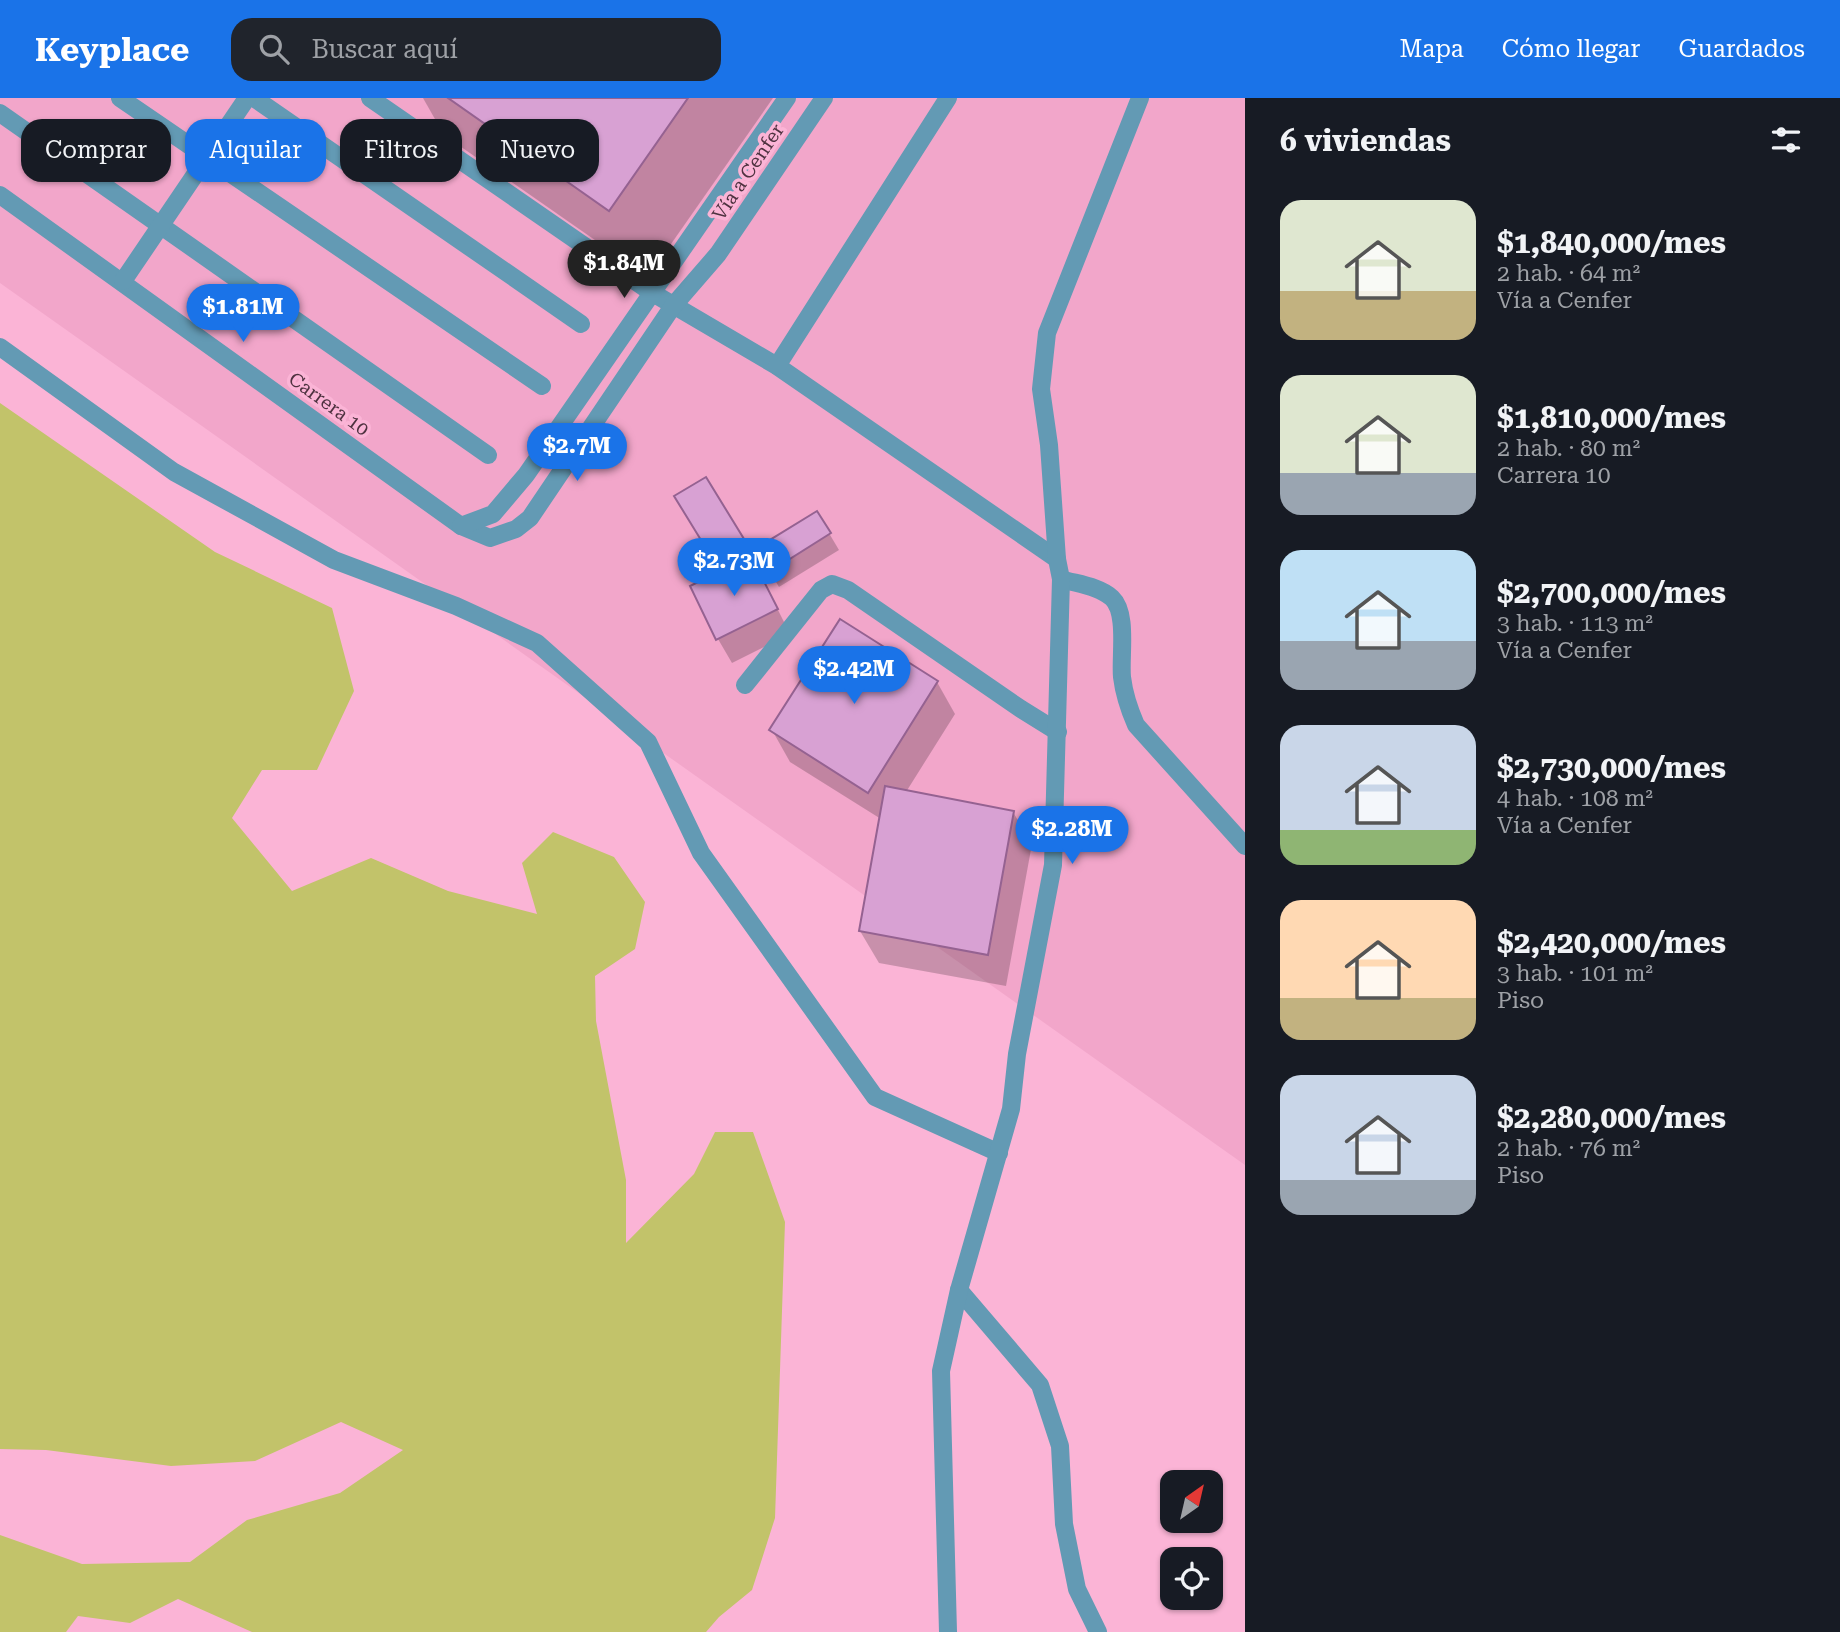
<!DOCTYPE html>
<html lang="es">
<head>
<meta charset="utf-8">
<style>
  body { margin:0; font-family:"Roboto Serif",serif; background:#20242c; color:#f1f3f6; height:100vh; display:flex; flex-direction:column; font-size:26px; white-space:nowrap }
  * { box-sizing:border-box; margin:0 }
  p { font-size:23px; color:#9ea1a6 }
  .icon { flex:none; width:38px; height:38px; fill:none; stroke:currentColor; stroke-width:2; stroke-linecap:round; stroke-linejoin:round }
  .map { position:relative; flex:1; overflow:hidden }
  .drawer { display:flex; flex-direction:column; background:#171b24; width:595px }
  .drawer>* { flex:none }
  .banner { position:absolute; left:21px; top:21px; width:665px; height:63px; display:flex; gap:14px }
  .needle { width:46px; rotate:34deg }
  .tools { position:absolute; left:1160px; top:1372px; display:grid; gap:14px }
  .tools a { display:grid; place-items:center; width:63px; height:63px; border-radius:14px; background:#171b24; box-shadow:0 2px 5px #0004; font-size:35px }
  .price { position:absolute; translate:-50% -60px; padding:0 16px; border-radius:24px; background:#1a73e8; color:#fff; font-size:23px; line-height:46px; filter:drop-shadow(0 2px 4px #0008) }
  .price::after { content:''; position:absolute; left:50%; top:42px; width:21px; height:16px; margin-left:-10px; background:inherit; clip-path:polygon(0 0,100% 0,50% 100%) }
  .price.current { background:#222; color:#fff }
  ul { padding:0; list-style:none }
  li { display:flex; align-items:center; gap:21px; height:175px; padding:0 35px }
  li span { display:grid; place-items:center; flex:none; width:196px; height:140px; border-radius:21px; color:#555 }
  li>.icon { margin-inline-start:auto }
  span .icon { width:84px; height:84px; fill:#fffc; stroke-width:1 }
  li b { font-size:30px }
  h2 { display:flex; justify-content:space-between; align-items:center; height:84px; padding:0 35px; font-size:30px }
  .pill { padding:0 24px; border-radius:21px; background:#171b24; box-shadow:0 2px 5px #0004; font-size:24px; line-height:63px }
  .pill.current { background:#1a73e8; color:#fff }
  header { display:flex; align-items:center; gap:42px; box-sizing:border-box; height:98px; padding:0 35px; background:#1a73e8; color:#fff }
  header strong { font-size:33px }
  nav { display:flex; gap:38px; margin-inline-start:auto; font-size:24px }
  .search { width:490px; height:63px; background:#20242c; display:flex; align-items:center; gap:18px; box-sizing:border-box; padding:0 24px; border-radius:21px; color:#9ea1a6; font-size:26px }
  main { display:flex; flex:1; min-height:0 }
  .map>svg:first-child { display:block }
</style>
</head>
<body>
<header>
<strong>Keyplace</strong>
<div class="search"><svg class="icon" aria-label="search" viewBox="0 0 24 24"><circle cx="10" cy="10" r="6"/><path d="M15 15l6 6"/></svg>Buscar aquí</div>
<nav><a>Mapa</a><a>Cómo llegar</a><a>Guardados</a></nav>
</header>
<main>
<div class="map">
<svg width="1245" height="1534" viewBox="0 0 1245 1534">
  <rect width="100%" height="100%" fill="#fbb4d6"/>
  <path fill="#f2a6ca" d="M0 0H1245V1067L0 185Z"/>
  <path fill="#c2c36a" d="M0 305 215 454 332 510 354 593 317 672H262L232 720 292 793 371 760 448 793 537 816 522 765 553 734 614 759 645 804 635 851 595 878 596 923 626 1082V1145L694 1076 715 1034H753L785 1124 775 1420 752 1492 719 1519 706 1534H252L178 1501 130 1525 78 1518 66 1534H0V1437L82 1466 190 1464 247 1422 340 1395 403 1352 341 1324 255 1363 171 1368 46 1352 0 1351Z"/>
  <g fill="#0003">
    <path d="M423 0H773L648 179 444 37Z"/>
    <path d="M705 381 751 458 790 536 732 565 718 541 722 474 676 398Z"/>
    <path d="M817 415 839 452 779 489 757 452Z"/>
    <path d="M840 523 937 584 955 616 906 694 1013 714 1032 746 1006 888 879 865 860 833 881 721 790 664 772 632Z"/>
  </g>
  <g fill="#d8a1d3" stroke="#956291" stroke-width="2">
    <path d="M448 0H688L609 113Z"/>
    <path d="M706 379 744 441 712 460 674 398Z"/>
    <path d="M817 413 831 435 769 474 755 451Z"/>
    <path d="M751 458 778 511 716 542 690 488Z"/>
    <path d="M840 521 938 583 868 695 769 632Z"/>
    <path d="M885 688 1014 713 988 857 859 833Z"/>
  </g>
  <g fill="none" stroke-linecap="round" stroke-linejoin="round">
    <g stroke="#639ab4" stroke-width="18">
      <path d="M120 0 542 288"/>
      <path d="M254 0 581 226"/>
      <path d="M370 0 651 194 777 268 1057 461"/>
      <path d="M0 15 488 357"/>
      <path d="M0 97 461 428 490 440 516 431 530 420 673 208 718 156 824 0"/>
      <path d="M123 183 247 0"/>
      <path d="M0 249 174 374 334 462 456 508 537 545 648 644 701 755 875 999 999 1055"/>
      <path d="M777 268 948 0"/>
      <path d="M461 428 493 416 526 377 787 0"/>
      <path d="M1061 481C1077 486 1099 488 1112 500 1128 515 1120 558 1122 579 1124 596 1129 611 1136 627L1245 748"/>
      <path d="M745 587 821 492 832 486 848 492 1021 611 1058 634"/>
      <path d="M959 1192 1040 1287 1060 1348 1064 1426 1077 1491 1098 1534"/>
      <path d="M948 1534 941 1273 959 1192 1011 1011 1017 956 1053 767 1061 481 1057 461 1049 347 1041 291 1047 235 1140 0"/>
    </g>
  </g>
  <g text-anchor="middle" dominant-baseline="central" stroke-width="7" stroke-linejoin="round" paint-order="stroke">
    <g font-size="19" fill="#4f3240" stroke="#fbb4d6">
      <text transform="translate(748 74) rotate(-56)">Vía a Cenfer</text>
      <text transform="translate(329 306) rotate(36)">Carrera 10</text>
    </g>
  </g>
</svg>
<div class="tools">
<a><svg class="needle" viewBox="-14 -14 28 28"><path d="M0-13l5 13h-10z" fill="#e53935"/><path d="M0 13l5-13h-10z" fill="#9ea1a6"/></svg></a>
<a><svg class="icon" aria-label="locate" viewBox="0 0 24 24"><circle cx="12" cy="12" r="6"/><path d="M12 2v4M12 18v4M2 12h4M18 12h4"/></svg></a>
</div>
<b class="price current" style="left:624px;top:202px">$1.84M</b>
<b class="price" style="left:243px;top:246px">$1.81M</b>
<b class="price" style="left:577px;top:385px">$2.7M</b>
<b class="price" style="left:734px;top:500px">$2.73M</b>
<b class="price" style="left:854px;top:608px">$2.42M</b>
<b class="price" style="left:1072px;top:768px">$2.28M</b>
<div class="banner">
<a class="pill">Comprar</a>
<a class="pill current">Alquilar</a>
<a class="pill">Filtros</a>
<a class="pill">Nuevo</a>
</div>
</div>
<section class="drawer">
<h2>6 viviendas<svg class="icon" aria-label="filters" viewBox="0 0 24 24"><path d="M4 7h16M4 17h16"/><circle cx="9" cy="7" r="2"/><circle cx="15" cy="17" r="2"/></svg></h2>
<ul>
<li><span style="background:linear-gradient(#dfe7d0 65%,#c2b280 0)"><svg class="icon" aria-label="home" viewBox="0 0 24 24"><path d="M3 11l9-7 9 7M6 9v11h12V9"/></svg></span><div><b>$1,840,000/mes</b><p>2 hab. · 64 m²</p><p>Vía a Cenfer</p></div></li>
<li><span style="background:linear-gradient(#dfe7d0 70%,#9aa5b1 0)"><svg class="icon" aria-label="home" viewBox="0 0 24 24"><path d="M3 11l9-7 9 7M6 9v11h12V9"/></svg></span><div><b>$1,810,000/mes</b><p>2 hab. · 80 m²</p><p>Carrera 10</p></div></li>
<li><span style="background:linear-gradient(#bfe0f5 65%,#9aa5b1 0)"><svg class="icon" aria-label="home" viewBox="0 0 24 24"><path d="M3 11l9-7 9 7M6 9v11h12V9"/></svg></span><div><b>$2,700,000/mes</b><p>3 hab. · 113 m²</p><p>Vía a Cenfer</p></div></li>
<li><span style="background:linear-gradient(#c9d6e8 75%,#8fb573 0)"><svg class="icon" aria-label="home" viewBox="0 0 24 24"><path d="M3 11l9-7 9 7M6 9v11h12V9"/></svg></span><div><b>$2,730,000/mes</b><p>4 hab. · 108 m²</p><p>Vía a Cenfer</p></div></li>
<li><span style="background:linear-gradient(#ffd9b3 70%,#c2b280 0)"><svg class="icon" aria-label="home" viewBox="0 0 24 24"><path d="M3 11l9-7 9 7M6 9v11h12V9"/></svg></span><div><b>$2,420,000/mes</b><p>3 hab. · 101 m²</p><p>Piso</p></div></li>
<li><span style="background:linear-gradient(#c9d6e8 75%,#9aa5b1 0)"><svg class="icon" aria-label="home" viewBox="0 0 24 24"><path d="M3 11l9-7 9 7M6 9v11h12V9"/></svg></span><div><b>$2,280,000/mes</b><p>2 hab. · 76 m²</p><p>Piso</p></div></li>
</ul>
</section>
</main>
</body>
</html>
